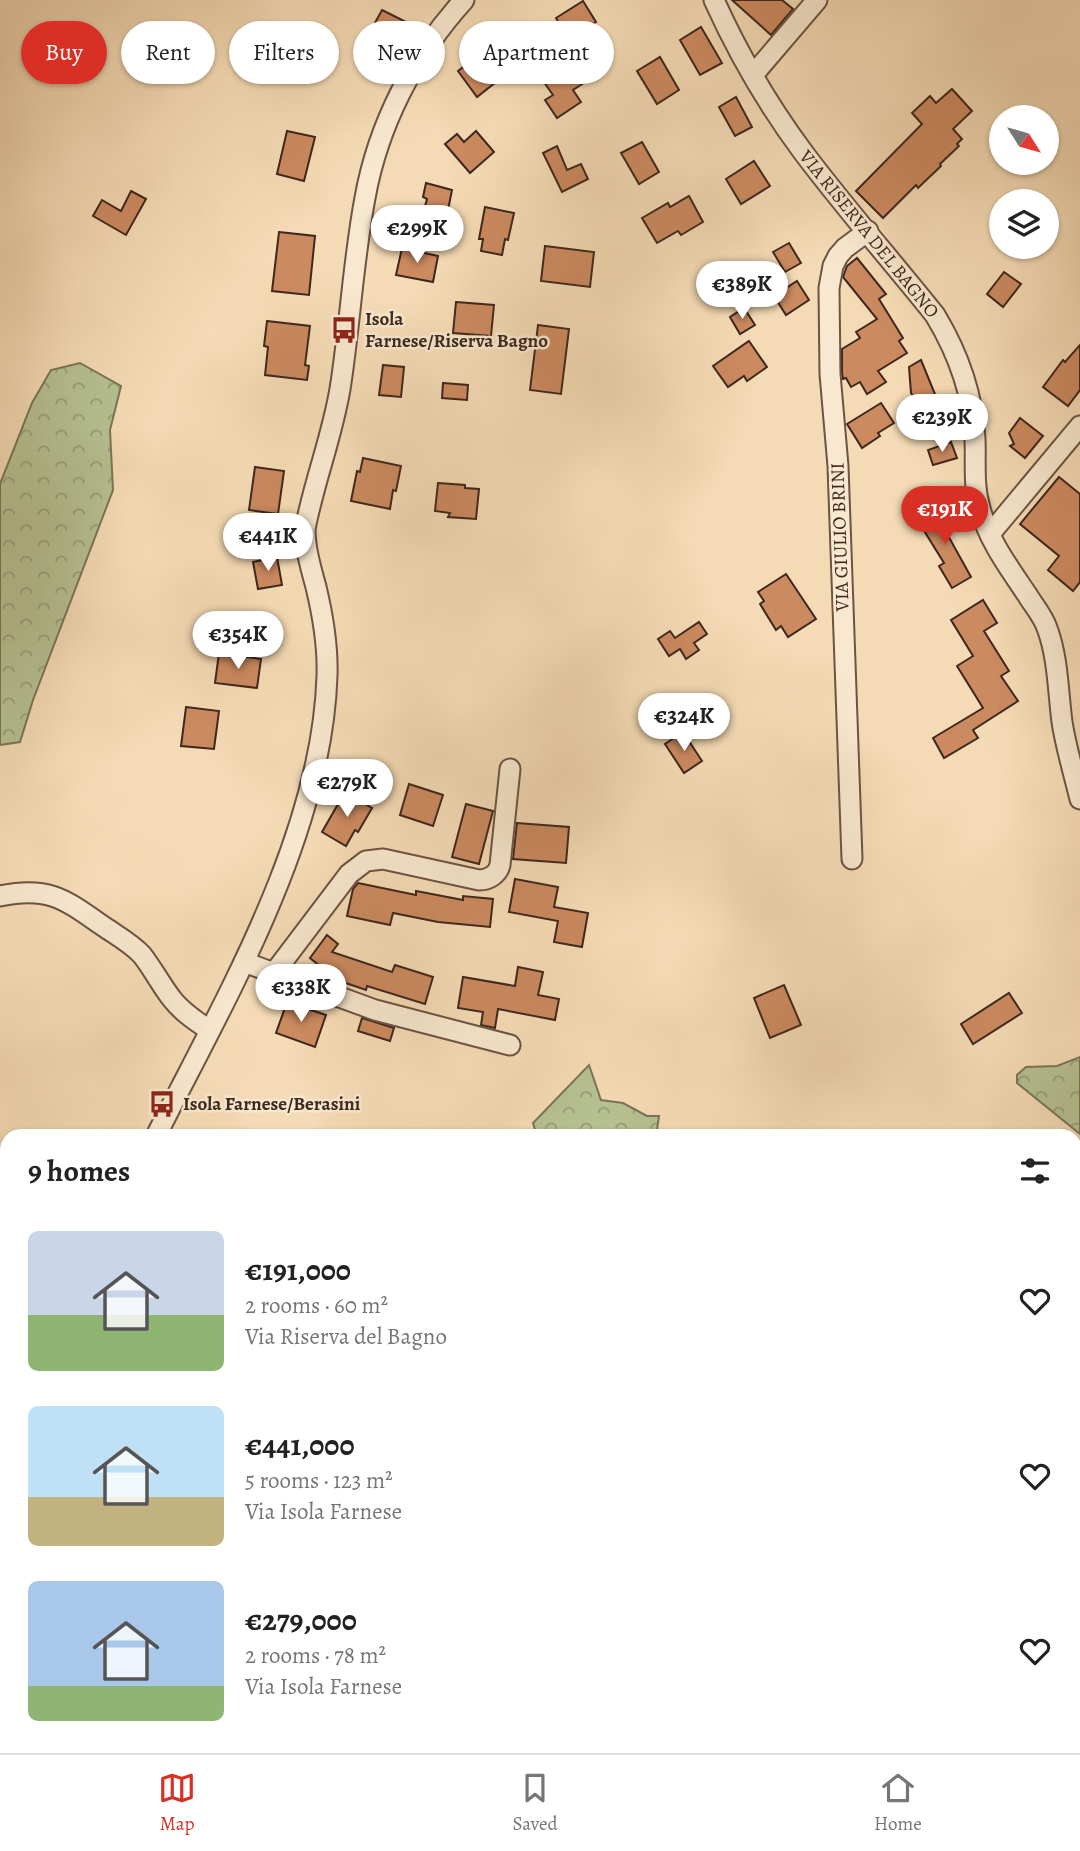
<!DOCTYPE html>
<html lang="en">
<head>
<meta charset="utf-8">
<style>
  body { margin:0; font-family:Alegreya,serif; background:#f6f6f6; color:#222; height:100vh; display:flex; flex-direction:column; font-size:26px; white-space:nowrap }
  * { box-sizing:border-box; margin:0 }
  p { font-size:23px; color:#767676 }
  .icon { flex:none; width:38px; height:38px; fill:none; stroke:currentColor; stroke-width:2; stroke-linecap:round; stroke-linejoin:round }
  .map { position:relative; flex:1; overflow:hidden }
  .sheet { position:absolute; left:0px; top:1129px; width:1082px; height:625px; display:flex; flex-direction:column; background:#fff; border-radius:21px 21px 0 0; box-shadow:0 2px 5px #0004 }
  .sheet>* { flex:none }
  .top-card { position:absolute; left:21px; top:21px; width:700px; height:63px; display:flex; gap:14px }
  .needle { width:46px; rotate:127deg }
  .fabs { position:absolute; left:989px; top:105px; display:grid; gap:14px }
  .fabs a { display:grid; place-items:center; width:70px; height:70px; border-radius:50%; background:#fff; box-shadow:0 2px 5px #0004; font-size:35px }
  .price { position:absolute; translate:-50% -60px; padding:0 16px; border-radius:24px; background:#fff; color:#222; font-size:23px; line-height:46px; filter:drop-shadow(0 2px 4px #0008) }
  .price::after { content:''; position:absolute; left:50%; top:42px; width:21px; height:16px; margin-left:-10px; background:inherit; clip-path:polygon(0 0,100% 0,50% 100%) }
  .price.selected { background:#d93025; color:#fff }
  ul { padding:0; list-style:none }
  li { display:flex; align-items:center; gap:21px; height:175px; padding:0 28px }
  li span { display:grid; place-items:center; flex:none; width:196px; height:140px; border-radius:10px; color:#555 }
  li>.icon { margin-inline-start:auto }
  span .icon { width:84px; height:84px; fill:#fffc; stroke-width:1 }
  li b { font-size:30px }
  h2 { display:flex; justify-content:space-between; align-items:center; height:84px; padding:0 28px; font-size:30px }
  .tag { padding:0 24px; border-radius:32px; background:#fff; box-shadow:0 2px 5px #0004; font-size:24px; line-height:63px }
  .tag.selected { background:#d93025; color:#fff }
  .tabs { display:flex; justify-content:space-around; align-items:center; height:98px; border-top:2px solid #e0e0e0; background:#fff; font-size:19px; color:#767676 }
  .tabs a { display:grid; justify-items:center; gap:4px }
  .tabs .selected { color:#d93025 }
  .map>svg:first-child { display:block }
</style>
</head>
<body>
<div class="map">
<svg width="1080" height="1753" viewBox="0 0 1080 1753">
  <defs>
    <pattern id="forest-crowns" width="20" height="18" patternUnits="userSpaceOnUse" patternTransform="scale(1.75)"><rect width="20" height="18" fill="#b6c192"/><path d="M2 6a3 3 0 1 1 6 0M12 15a3 3 0 1 1 6 0" fill="none" stroke="#959d77"/></pattern>
    <pattern id="cemetery-stones" width="16" height="16" patternUnits="userSpaceOnUse" patternTransform="scale(1.75)"><rect width="16" height="16" fill="#b6c192"/><path d="M2 7V4a2 2 0 0 1 4 0v3zM10 15v-3a2 2 0 0 1 4 0v3z" fill="#959d77"/></pattern>
  </defs>
  <rect width="100%" height="100%" fill="#f5dbb5"/>
  <filter id="stains"><feTurbulence type="fractalNoise" baseFrequency=".00286" numOctaves="4"/><feColorMatrix values="0 0 0 0 .2 0 0 0 0 .09 0 0 0 0 .02 0 0 0 .5 -.17"/></filter>
  <radialGradient id="worn" r=".72"><stop offset=".6" stop-color="#630" stop-opacity="0"/><stop offset="1" stop-color="#630" stop-opacity=".3"/></radialGradient>
  <g fill="url(#forest-crowns)" stroke="#7a7458" stroke-width="2">
    <path d="M80 363 121 386 110 430 113 490 33 700 20 742 0 745V484L32 403 51 370Z"/>
    <path d="M1080 1057V1134L1017 1083V1075L1026 1067 1057 1066Z"/>
    <path d="M589 1065 601 1100 623 1103 647 1116H659L657 1130 645 1136H537L533 1123Z"/>
    <path d="M0 1500 5 1514 4 1558 7 1561V1737L0 1735Z"/>
    <path d="M559 1747V1746L691 1747 689 1753H552Z"/>
  </g>
  <path fill="url(#cemetery-stones)" stroke="#7a7458" stroke-width="2" d="M769 1746 880 1747 886 1753H724Z"/>
  <g fill="#cc8a60" stroke="#3e271e" stroke-width="2">
    <path d="M732 0H782L793 9 771 35Z"/>
    <path d="M583 1 596 22 588 27 610 61 596 70 598 74 573 90 581 102 557 118 545 100 553 95 534 68 548 58 550 61 573 46 556 18Z"/>
    <path d="M382 10 406 22 389 52 372 42 377 33 371 30Z"/>
    <path d="M701 27 722 63 700 75 680 40Z"/>
    <path d="M477 57 496 82 477 97 458 71Z"/>
    <path d="M660 57 679 90 657 104 637 71Z"/>
    <path d="M952 89 972 111 953 129 962 139 957 144 959 146 940 164 941 166 918 188 916 185 883 218 856 191 922 124 912 113 930 96 936 103Z"/>
    <path d="M736 97 752 127 735 136 719 107Z"/>
    <path d="M287 131 315 137 304 181 277 174Z"/>
    <path d="M476 131 494 152 470 173 445 144 457 134 464 142Z"/>
    <path d="M642 142 659 172 639 184 621 153Z"/>
    <path d="M557 146 567 170 581 164 588 179 562 192 543 153Z"/>
    <path d="M754 161 770 186 741 204 726 179Z"/>
    <path d="M426 183 452 190 444 230 420 224 427 199 423 197Z"/>
    <path d="M131 191 146 199 126 235 93 216 102 200 121 211Z"/>
    <path d="M689 196 703 222 681 235 678 231 657 243 642 218 668 203 670 207Z"/>
    <path d="M485 207 514 213 508 240 505 239 502 255 481 251 483 239H479Z"/>
    <path d="M279 232 315 236 309 295 272 291Z"/>
    <path d="M789 243 801 263 785 272 773 252Z"/>
    <path d="M545 246 594 252 590 287 541 281Z"/>
    <path d="M402 248 438 256 433 282 396 275Z"/>
    <path d="M857 258 886 294 879 299 903 338 899 341 907 353 878 371 886 382 867 394 860 382 851 387 846 378 843 379 842 373V349L860 338 856 332 877 319 843 277 847 266Z"/>
    <path d="M1004 272 1021 284 1003 307 987 294Z"/>
    <path d="M797 281 809 300 786 315 774 296Z"/>
    <path d="M456 302 494 305 491 336 453 333Z"/>
    <path d="M744 308 755 325 740 334 730 317Z"/>
    <path d="M267 321 310 326 305 365 309 366 307 380 265 375 268 347 264 346Z"/>
    <path d="M538 325 569 329 561 394 530 390Z"/>
    <path d="M749 341 767 367 747 381 744 376 728 387 713 366Z"/>
    <path d="M1080 345V390L1068 406 1043 387 1063 360 1065 362Z"/>
    <path d="M921 360 937 399 921 408 911 393 909 367Z"/>
    <path d="M383 365 404 367 401 397 379 395Z"/>
    <path d="M443 383 468 385 467 400 442 398Z"/>
    <path d="M881 403 894 423 878 433 880 436 862 448 847 424Z"/>
    <path d="M1020 418 1043 436 1025 458 1010 446 1014 444 1009 433Z"/>
    <path d="M951 442 957 458 933 465 928 450Z"/>
    <path d="M363 458 401 466 396 491 393 490 390 509 351 501 357 471 360 472Z"/>
    <path d="M255 467 284 471 278 514 249 510Z"/>
    <path d="M1059 477 1080 494V582L1073 591 1048 570 1059 556 1020 524Z"/>
    <path d="M438 483 465 485V488L479 489 476 519 448 517 450 513 435 511Z"/>
    <path d="M942 506 955 527 946 532 971 577 952 588 939 566 944 563 918 521Z"/>
    <path d="M277 557 282 585 258 589 253 562Z"/>
    <path d="M786 574 816 619 788 637 781 626 776 630 760 604 764 601 758 592Z"/>
    <path d="M983 600 997 623 984 631 1009 671 1001 676 1018 701 973 730 978 738 944 758 933 738 983 708 957 666 973 656 951 620Z"/>
    <path d="M699 622 707 634 694 643 699 650 686 659 680 649 669 656 658 639 670 631 675 638Z"/>
    <path d="M219 653 261 659 257 688 215 683Z"/>
    <path d="M186 707 219 711 214 749 181 746Z"/>
    <path d="M683 732 702 761 684 773 665 744Z"/>
    <path d="M409 784 443 795 433 826 400 815Z"/>
    <path d="M345 792 372 808 358 832 355 830 346 846 322 832Z"/>
    <path d="M466 804 493 811 479 864 452 857Z"/>
    <path d="M517 823 569 827 566 863 513 859Z"/>
    <path d="M515 879 558 887 554 907 588 913 582 947 554 942 558 921 509 912Z"/>
    <path d="M358 883 416 895V891L463 900V896L493 899 490 927 438 922 393 913 390 925 347 916 353 889Z"/>
    <path d="M327 935 338 944 332 952 392 972 395 965 433 977 425 1004 367 986 366 990 337 980 310 958Z"/>
    <path d="M518 967 543 972 538 995 559 999 555 1020 498 1009 495 1028 481 1025 483 1012 458 1008 463 977 515 986Z"/>
    <path d="M784 985 801 1025 770 1038 754 998Z"/>
    <path d="M1009 993 1022 1013 973 1044 961 1024Z"/>
    <path d="M287 1002 326 1015 315 1047 276 1033Z"/>
    <path d="M362 1018 394 1028 390 1041 358 1031Z"/>
  </g>
  <g fill="none" stroke-linecap="round" stroke-linejoin="round">
    <defs>
      <g id="street">
        <path d="M714 0C738 53 768 105 803 152 845 208 891 260 935 315 958 353 973 394 975 439 976 462 973 485 980 508 988 540 1010 569 1028 596 1034 606 1043 616 1047 628 1058 657 1058 691 1062 722 1066 748 1074 774 1080 799"/>
        <path d="M753 75 817 0"/>
        <path d="M990 534 1080 426"/>
        <path d="M852 859 838 466 830 374 829 288 833 266 838 256 845 248 868 231"/>
        <path d="M0 896C49 886 64 899 103 926 116 935 131 943 142 955 153 969 161 985 172 999 182 1012 196 1021 209 1030"/>
        <path d="M244 962 375 1010 510 1045"/>
        <path d="M274 973 349 874 366 861 383 859 479 880C489 880 498 874 500 865L510 769"/>
        <path d="M156 1136C226 997 322 835 327 676 328 645 323 616 316 587 311 568 305 549 305 529 314 482 332 437 340 389 350 326 353 261 365 198 378 125 414 55 464 0"/>
        <path d="M277 1746 281 1753"/>
        <path d="M24 1753 25 1746"/>
      </g>
    </defs>
    <use href="#street" stroke="#6c5444" stroke-width="23"/>
    <use href="#street" stroke="#f8e8cf" stroke-width="19"/>
  </g>
  <defs>
    <symbol id="bus-bare" viewBox="-9 -9 18 18"><path d="M-5-6H5V4H4V6H2V4H-2V6H-4V4H-5ZM-3.5-4V0h7V-4ZM-3.5 1.2v1.5H-2V1.2ZM2 1.2v1.5H3.5V1.2Z" fill="#8f2418" stroke="#f8e8cf" stroke-width="2.5" paint-order="stroke"/></symbol>
  </defs>
  <g fill-rule="evenodd">
    <use href="#bus-bare" x="325" y="311" width="38" height="38"/>
    <use href="#bus-bare" x="143" y="1085" width="38" height="38"/>
  </g>
  <g text-anchor="middle" dominant-baseline="central" stroke-width="5" stroke-linejoin="round" paint-order="stroke">
    <g font-size="19" fill="#3e271e" stroke="#f8e8cf">
      <text transform="translate(869 234) rotate(51)">VIA RISERVA DEL BAGNO</text>
      <text transform="translate(840 537) rotate(-92)">VIA GIULIO BRINI</text>
    </g>
    <g font-size="19" font-weight="bold" fill="#3e271e" stroke="#f8e8cf" text-anchor="start">
      <text x="365" y="319">Isola<tspan x="365" dy="22">Farnese/Riserva Bagno</tspan></text>
      <text x="183" y="1104">Isola Farnese/Berasini</text>
    </g>
  </g>
  <rect width="100%" height="100%" filter="url(#stains)"/>
  <rect width="100%" height="100%" fill="url(#worn)"/>
</svg>
<div class="fabs">
<a><svg class="needle" viewBox="-14 -14 28 28"><path d="M0-13l5 13h-10z" fill="#e53935"/><path d="M0 13l5-13h-10z" fill="#767676"/></svg></a>
<a><svg class="icon" aria-label="layers" viewBox="0 0 24 24"><path d="M12 4l9 5-9 5-9-5zM3 14l9 5 9-5"/></svg></a>
</div>
<b class="price" style="left:417px;top:265px">€299K</b>
<b class="price" style="left:742px;top:321px">€389K</b>
<b class="price" style="left:942px;top:454px">€239K</b>
<b class="price selected" style="left:945px;top:546px">€191K</b>
<b class="price" style="left:268px;top:573px">€441K</b>
<b class="price" style="left:238px;top:671px">€354K</b>
<b class="price" style="left:684px;top:753px">€324K</b>
<b class="price" style="left:347px;top:819px">€279K</b>
<b class="price" style="left:301px;top:1024px">€338K</b>
<div class="top-card">
<a class="tag selected">Buy</a>
<a class="tag">Rent</a>
<a class="tag">Filters</a>
<a class="tag">New</a>
<a class="tag">Apartment</a>
</div>
<section class="sheet">
<h2>9 homes<svg class="icon" aria-label="filters" viewBox="0 0 24 24"><path d="M4 7h16M4 17h16"/><circle cx="9" cy="7" r="2"/><circle cx="15" cy="17" r="2"/></svg></h2>
<ul>
<li><span style="background:linear-gradient(#c9d6e8 60%,#8fb573 0)"><svg class="icon" aria-label="home" viewBox="0 0 24 24"><path d="M3 11l9-7 9 7M6 9v11h12V9"/></svg></span><div><b>€191,000</b><p>2 rooms · 60 m²</p><p>Via Riserva del Bagno</p></div><svg class="icon" aria-label="heart" viewBox="0 0 24 24"><path d="M12 20l-8-8c-3-5 5-10 8-4 3-6 11-1 8 4z"/></svg></li>
<li><span style="background:linear-gradient(#bfe0f5 65%,#c2b280 0)"><svg class="icon" aria-label="home" viewBox="0 0 24 24"><path d="M3 11l9-7 9 7M6 9v11h12V9"/></svg></span><div><b>€441,000</b><p>5 rooms · 123 m²</p><p>Via Isola Farnese</p></div><svg class="icon" aria-label="heart" viewBox="0 0 24 24"><path d="M12 20l-8-8c-3-5 5-10 8-4 3-6 11-1 8 4z"/></svg></li>
<li><span style="background:linear-gradient(#a9c7e8 75%,#8fb573 0)"><svg class="icon" aria-label="home" viewBox="0 0 24 24"><path d="M3 11l9-7 9 7M6 9v11h12V9"/></svg></span><div><b>€279,000</b><p>2 rooms · 78 m²</p><p>Via Isola Farnese</p></div><svg class="icon" aria-label="heart" viewBox="0 0 24 24"><path d="M12 20l-8-8c-3-5 5-10 8-4 3-6 11-1 8 4z"/></svg></li>
</ul>
</section>
</div>
<nav class="tabs">
<a class="selected"><svg class="icon" aria-label="map" viewBox="0 0 24 24"><path d="M3 6l6-2 6 2 6-2v14l-6 2-6-2-6 2zM9 4v14M15 6v14"/></svg>Map</a>
<a><svg class="icon" aria-label="saved" viewBox="0 0 24 24"><path d="M7 4h10v16l-5-4-5 4z"/></svg>Saved</a>
<a><svg class="icon" aria-label="home" viewBox="0 0 24 24"><path d="M3 11l9-7 9 7M6 9v11h12V9"/></svg>Home</a>
</nav>
</body>
</html>
